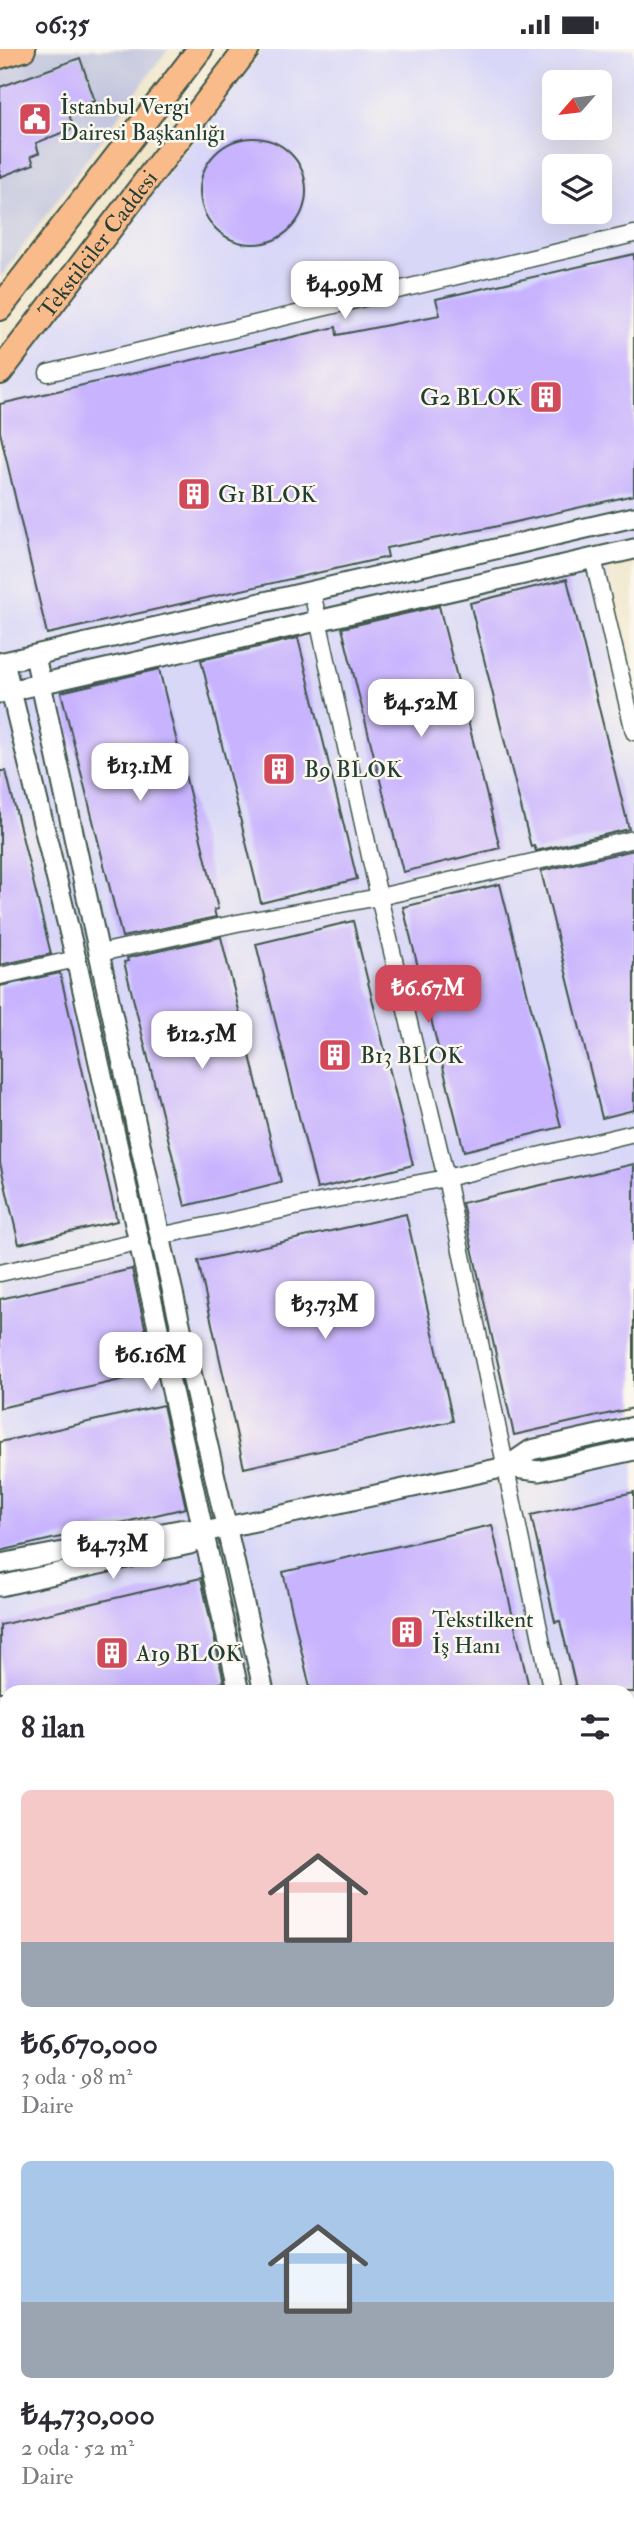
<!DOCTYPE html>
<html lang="tr">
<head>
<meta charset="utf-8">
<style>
  body { margin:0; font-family:"IM FELL Double Pica",serif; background:#f2f2f3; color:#2b2b33; height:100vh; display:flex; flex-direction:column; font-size:26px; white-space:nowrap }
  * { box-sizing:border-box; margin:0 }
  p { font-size:23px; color:#7c7c81 }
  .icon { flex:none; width:38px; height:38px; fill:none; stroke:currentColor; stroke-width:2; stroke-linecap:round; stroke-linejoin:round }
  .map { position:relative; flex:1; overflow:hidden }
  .side { position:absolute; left:0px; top:1636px; width:635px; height:842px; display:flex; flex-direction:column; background:#fff; border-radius:21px 21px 0 0; box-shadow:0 7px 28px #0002 }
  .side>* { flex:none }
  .needle { width:46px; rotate:242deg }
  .fabs { position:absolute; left:542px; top:21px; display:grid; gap:14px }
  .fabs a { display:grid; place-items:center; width:70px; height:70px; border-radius:10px; background:#fff; box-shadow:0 7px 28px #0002; font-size:35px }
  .price { position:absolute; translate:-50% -60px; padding:0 16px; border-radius:14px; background:#fff; color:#222; font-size:23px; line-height:46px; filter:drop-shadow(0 2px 4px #0008) }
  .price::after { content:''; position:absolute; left:50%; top:42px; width:21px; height:16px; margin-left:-10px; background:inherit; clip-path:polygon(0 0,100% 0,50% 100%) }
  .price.on { background:#d1495b; color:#fff }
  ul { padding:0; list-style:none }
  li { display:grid; align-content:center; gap:14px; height:371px; padding:0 21px }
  li span { display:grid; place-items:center; height:217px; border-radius:10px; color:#555 }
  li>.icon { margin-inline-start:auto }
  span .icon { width:126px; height:126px; fill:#fffc; stroke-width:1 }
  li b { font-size:30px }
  h2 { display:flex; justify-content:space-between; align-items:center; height:84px; padding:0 21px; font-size:30px }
  .status { display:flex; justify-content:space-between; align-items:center; height:49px; padding:0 35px; background:#fff; direction:ltr }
  .status svg { height:19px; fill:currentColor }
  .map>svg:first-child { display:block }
</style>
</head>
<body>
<div class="status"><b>06:35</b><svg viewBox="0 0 49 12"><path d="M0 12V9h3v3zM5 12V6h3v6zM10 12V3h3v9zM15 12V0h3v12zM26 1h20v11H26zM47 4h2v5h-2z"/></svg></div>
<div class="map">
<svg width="634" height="2477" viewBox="0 0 634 2477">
  <rect width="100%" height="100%" fill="#fbf7ec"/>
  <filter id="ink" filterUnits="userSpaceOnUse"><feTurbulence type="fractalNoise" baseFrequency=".0143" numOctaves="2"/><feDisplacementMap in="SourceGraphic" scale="14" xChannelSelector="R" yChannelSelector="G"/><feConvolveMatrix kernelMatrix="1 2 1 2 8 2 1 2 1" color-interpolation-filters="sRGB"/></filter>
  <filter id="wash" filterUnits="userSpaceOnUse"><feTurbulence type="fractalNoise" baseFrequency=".00686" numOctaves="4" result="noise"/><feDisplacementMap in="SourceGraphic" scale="28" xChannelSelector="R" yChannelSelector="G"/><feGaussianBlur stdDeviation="1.57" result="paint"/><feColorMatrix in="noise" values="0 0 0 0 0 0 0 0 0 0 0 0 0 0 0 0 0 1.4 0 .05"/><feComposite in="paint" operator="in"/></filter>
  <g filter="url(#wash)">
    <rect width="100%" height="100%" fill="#efe4c7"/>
    <path fill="#d8d7f8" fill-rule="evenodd" d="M264 0H634V510L606 516 634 631V2451L628 2447V1643H7V2069L0 2065V342ZM555 33H600V79H555ZM555 117H600V163H555Z"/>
    <path fill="#bfc2dd" d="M0 0H168L0 229Z"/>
    <g id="blocks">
      <g fill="#c8b3fe">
        <path d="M80 9 95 52 67 61 74 79 36 94 39 104 31 107 34 115 0 128V38Z"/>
        <circle cx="253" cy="142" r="53"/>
        <path d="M634 205V446L489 479 386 499 388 508 47 585 0 383V355L336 278 337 286 440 266 436 250Z"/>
        <path d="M567 530 629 780 536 802 534 797 531 798 470 554Z"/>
        <path d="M439 557 500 799 403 823 342 579Z"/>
        <path d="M298 589 357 830 261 854 201 611Z"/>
        <path d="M159 620 218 860 214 861 216 868 122 888 61 643Z"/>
        <path d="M0 722H6L51 905 0 916Z"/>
        <path d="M634 801V1061L602 1069 541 822Z"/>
        <path d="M500 835 561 1078 464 1102 403 858Z"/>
        <path d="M353 872 413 1116 317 1140 256 895Z"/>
        <path d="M221 888 281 1133 185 1157 124 913 128 912 127 909Z"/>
        <path d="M60 924 117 1172 19 1195 0 1114V937Z"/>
        <path d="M634 1115V1359L514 1386 462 1154Z"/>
        <path d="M406 1165 453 1372 244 1419 198 1212Z"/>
        <path d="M132 1220 155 1323 0 1359V1250Z"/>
        <path d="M163 1356 186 1459 0 1502V1393Z"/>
        <path d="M634 1443V1643H577L560 1572 555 1573 531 1466Z"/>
        <path d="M492 1476 530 1643H311L283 1523Z"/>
        <path d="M201 1529 224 1633 180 1643H0V1576Z"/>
      </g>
    </g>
  </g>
  <g filter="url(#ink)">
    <use href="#blocks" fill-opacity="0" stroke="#3e564a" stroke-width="2"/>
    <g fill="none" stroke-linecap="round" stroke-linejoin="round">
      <defs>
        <g id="minor">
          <path d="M48 324 634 185"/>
          <path d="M593 509 634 683"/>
          <path d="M312 543 379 848 446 1129 552 1643"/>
          <path d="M100 904 237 874 379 848 634 790"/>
          <path d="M0 927 76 910"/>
          <path d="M160 1187 309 1155 446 1129 634 1084"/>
          <path d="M0 1224 137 1193"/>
          <path d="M628 1691 634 1690"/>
          <path d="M0 1819 7 1846"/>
          <path d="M628 1970 634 1995"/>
          <path d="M628 2272 634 2270"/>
        </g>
        <g id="tertiary">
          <path d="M35 607 160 1187 264 1643"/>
          <path d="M4 613 76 910 239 1643"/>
          <path d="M0 614 634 468"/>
          <path d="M0 644 634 500"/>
          <path d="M506 1418 531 1401 634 1378"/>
          <path d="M0 1515 184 1480 204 1483 506 1418 539 1422 634 1401"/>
          <path d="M0 1537 190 1495 204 1483"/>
        </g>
        <g id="primary">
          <path d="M0 7 23 0"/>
          <path d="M0 259 200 0"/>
          <path id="s1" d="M0 323 247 0"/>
          <path d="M0 2081 7 2085"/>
          <path d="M0 2112 7 2116"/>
          <path d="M628 2465 634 2468"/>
          <path d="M522 2471 530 2477"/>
        </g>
        <g id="motorway">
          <path d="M0 2178 7 2182"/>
          <path d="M0 2276 7 2280"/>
          <path d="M0 2328 7 2332"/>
          <path d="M0 2419 7 2424"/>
          <path d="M91 2471 100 2477"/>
          <path d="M240 2471 249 2477"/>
          <path d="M325 2471 334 2477"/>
          <path d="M398 2471 406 2477"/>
        </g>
      </defs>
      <use href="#minor" stroke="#3e564a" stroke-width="19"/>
      <use href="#tertiary" stroke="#3e564a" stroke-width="23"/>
      <use href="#primary" stroke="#3e564a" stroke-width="28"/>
      <use href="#motorway" stroke="#3e564a" stroke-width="32"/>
      <use href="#minor" stroke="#fff" stroke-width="16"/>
      <use href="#tertiary" stroke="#fff" stroke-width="19"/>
      <use href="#primary" stroke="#fabb8b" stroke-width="24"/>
      <use href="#motorway" stroke="#fabb8b" stroke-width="28"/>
    </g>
  </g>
  <defs>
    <symbol id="civic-square" viewBox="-11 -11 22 22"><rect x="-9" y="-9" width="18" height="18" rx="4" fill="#d1495b" stroke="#fbf7ec"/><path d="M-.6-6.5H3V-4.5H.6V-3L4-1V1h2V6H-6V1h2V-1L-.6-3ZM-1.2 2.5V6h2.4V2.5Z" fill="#fff"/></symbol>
    <symbol id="building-square" viewBox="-11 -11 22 22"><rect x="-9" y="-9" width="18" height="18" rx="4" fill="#d1495b" stroke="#fbf7ec"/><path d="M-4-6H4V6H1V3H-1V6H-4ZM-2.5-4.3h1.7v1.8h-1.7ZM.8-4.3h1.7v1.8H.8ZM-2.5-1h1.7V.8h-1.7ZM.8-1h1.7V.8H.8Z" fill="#fff"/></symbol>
  </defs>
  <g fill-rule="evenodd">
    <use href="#civic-square" x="16" y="51" width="38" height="38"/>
    <use href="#building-square" x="527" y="329" width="38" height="38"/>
    <use href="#building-square" x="175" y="426" width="38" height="38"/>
    <use href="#building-square" x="260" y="701" width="38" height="38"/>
    <use href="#building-square" x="316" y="987" width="38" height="38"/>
    <use href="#building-square" x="388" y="1564" width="38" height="38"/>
    <use href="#building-square" x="93" y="1585" width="38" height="38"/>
  </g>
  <g text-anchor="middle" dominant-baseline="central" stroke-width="5" stroke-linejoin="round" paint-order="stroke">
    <g font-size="23" fill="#1f3d34" stroke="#fbf7ec" text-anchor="start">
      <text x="60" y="57">İstanbul Vergi<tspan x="60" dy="26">Dairesi Başkanlığı</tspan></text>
      <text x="522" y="348" text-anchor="end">G2 BLOK</text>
      <text x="218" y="445">G1 BLOK</text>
      <text x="304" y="720">B9 BLOK</text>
      <text x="360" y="1006">B13 BLOK</text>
      <text x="432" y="1570">Tekstilkent<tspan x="432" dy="26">İş Hanı</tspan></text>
      <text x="136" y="1604">A19 BLOK</text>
    </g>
    <g font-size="23" fill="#1f3d34" stroke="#fbf7ec">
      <text stroke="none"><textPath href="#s1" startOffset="161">Tekstilciler Caddesi</textPath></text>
    </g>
  </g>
</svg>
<div class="fabs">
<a><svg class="needle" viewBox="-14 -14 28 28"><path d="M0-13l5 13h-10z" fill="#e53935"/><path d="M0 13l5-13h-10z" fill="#7c7c81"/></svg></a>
<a><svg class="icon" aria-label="layers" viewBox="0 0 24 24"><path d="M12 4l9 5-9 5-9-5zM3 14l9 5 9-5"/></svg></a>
</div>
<b class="price" style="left:345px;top:272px">₺4.99M</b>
<b class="price" style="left:421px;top:690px">₺4.52M</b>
<b class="price" style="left:140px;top:754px">₺13.1M</b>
<b class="price on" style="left:428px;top:976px">₺6.67M</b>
<b class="price" style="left:202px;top:1022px">₺12.5M</b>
<b class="price" style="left:325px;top:1292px">₺3.73M</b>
<b class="price" style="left:151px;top:1343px">₺6.16M</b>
<b class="price" style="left:113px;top:1532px">₺4.73M</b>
<section class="side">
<h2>8 ilan<svg class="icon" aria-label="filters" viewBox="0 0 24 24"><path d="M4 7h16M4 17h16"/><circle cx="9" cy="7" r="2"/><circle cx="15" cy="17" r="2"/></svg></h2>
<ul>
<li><span style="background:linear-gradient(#f6c9c9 70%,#9aa5b1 0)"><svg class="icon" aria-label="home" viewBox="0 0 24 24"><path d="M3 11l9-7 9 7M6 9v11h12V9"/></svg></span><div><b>₺6,670,000</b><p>3 oda · 98 m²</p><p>Daire</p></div></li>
<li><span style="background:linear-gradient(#a9c7e8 65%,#9aa5b1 0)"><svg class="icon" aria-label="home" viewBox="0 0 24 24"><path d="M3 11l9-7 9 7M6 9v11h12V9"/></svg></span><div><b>₺4,730,000</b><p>2 oda · 52 m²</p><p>Daire</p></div></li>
</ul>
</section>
</div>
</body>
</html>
